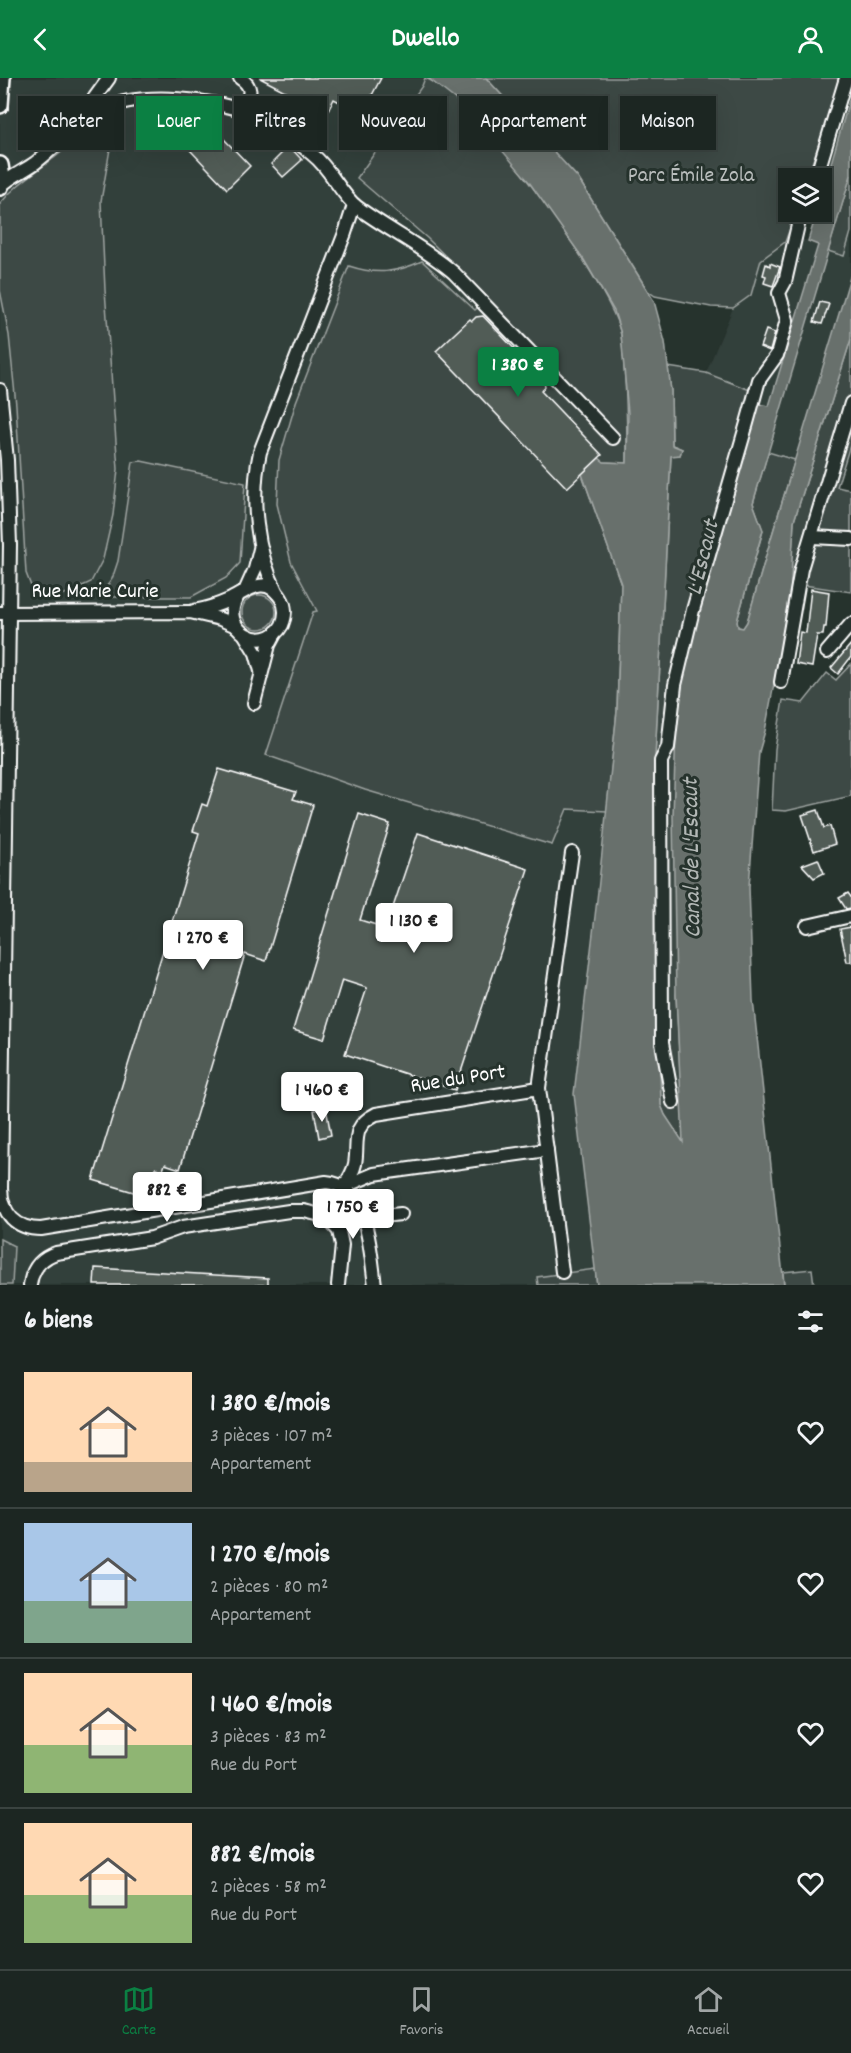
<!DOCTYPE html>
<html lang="fr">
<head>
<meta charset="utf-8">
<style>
  body { margin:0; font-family:Dekko,sans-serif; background:#29322f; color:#f1f3f6; height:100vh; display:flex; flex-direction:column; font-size:22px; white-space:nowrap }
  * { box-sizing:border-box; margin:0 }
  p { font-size:20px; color:#a0a5a5 }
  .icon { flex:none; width:33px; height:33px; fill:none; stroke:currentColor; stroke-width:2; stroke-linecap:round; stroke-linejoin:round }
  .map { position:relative; height:1207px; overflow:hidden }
  .details { display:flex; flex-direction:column; background:#1c2622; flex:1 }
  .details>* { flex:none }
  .top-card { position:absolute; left:18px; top:18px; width:816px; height:54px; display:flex; gap:12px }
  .controls { position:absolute; left:778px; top:90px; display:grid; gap:12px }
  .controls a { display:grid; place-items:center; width:54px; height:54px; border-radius:0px; background:#1c2622; box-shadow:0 6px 24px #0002,0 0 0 2px #3a4340; font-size:30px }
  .price { position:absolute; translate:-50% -51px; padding:0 14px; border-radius:6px; background:#fff; color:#222; font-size:20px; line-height:39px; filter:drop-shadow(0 2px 3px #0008) }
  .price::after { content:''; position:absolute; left:50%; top:36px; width:18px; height:14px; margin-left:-9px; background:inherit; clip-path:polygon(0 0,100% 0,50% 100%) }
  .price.selected { background:#0b8043; color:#fff }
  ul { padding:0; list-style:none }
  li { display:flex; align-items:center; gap:18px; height:150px; padding:0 24px }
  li+li { border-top:2px solid #3a4340 }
  li span { display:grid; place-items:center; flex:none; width:168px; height:120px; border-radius:0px; color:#555 }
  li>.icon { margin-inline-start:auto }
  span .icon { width:72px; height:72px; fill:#fffc; stroke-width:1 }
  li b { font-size:26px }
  h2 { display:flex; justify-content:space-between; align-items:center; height:72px; padding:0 24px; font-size:26px }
  .chip { padding:0 21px; border-radius:0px; background:#1c2622; box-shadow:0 6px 24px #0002,0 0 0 2px #3a4340; font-size:21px; line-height:54px }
  .chip.selected { background:#0b8043; color:#fff }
  header { display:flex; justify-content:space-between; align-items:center; height:78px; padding:0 24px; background:#0b8043; color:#fff; font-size:27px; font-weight:700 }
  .dock { display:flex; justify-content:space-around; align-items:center; height:84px; border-top:2px solid #3a4340; background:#1c2622; font-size:16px; color:#a0a5a5 }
  .dock a { display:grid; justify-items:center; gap:3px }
  .dock .selected { color:#0b8043 }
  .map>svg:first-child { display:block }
</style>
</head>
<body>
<header><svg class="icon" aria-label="back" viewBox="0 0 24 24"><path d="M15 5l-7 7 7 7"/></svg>Dwello<svg class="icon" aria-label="person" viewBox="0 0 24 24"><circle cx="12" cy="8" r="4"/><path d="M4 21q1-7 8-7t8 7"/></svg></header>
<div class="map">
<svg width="851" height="1207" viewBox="0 0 851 1207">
  <rect width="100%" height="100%" fill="#26332d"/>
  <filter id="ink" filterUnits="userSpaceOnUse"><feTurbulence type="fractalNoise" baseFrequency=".0167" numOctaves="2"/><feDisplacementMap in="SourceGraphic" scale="12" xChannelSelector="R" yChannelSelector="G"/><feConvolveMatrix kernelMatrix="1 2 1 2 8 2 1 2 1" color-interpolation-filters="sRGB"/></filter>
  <g filter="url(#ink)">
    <g fill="#333f3a">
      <path d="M0 0H425L422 8 427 160 488 220 423 280 266 677 365 712 552 767 567 731 607 733 574 1016 597 1207H0Z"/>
      <path d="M851 154V196L795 382 768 374 828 173 844 178Z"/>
      <path d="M788 157 818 166 769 329 758 326 750 312 706 295 733 230 751 217 761 183 785 164Z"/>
    </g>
    <g fill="#3e4944" stroke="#9ea4a2" stroke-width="1.5">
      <path d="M425 0C474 17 607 202 620 253 623 265 623 278 624 290 627 322 627 353 627 385L604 384 582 396 621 506 617 633 607 733 567 731 552 767 365 712 266 677 313 534 317 533 291 484 277 426 279 382 296 324 349 188C376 197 396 195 422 183L475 232 488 220 427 160 357 100 422 8Z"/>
      <path d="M486 0H842L807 100H789V134H796L785 164 761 182 751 217 733 230 711 229 655 218 648 213 578 100Z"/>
      <path d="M102 41 107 51 110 71 101 123 105 212 118 391 113 437 103 481 91 504 65 516H40L31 508 26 495 16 327 9 257 0 212V126C14 108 32 97 50 83 68 70 83 53 102 41Z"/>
      <path d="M851 97V154L844 178 828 173Z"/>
      <path d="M851 261V364L837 409 851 412V514L790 505 794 443Z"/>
      <path d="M668 289 706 295 750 312 676 917 684 1066 665 1037 661 1027 654 757V698L671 377H680L682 371 672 367 671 313Z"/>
      <path d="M768 374 795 382 772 457 747 544 743 550 738 549 737 543 763 453 753 425Z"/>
      <path d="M141 383 245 405 240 485 226 500 191 519H99L112 501 118 483 133 384Z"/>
      <circle cx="259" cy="534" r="17"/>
      <path d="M851 586V718L786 733 772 732 775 671 783 622 803 625 827 595 836 602Z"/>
      <path d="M0 1161 14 1168 12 1207H0Z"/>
      <path d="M595 1191 597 1207H538L537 1199Z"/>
      <path d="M812 1191 814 1207H784L783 1194Z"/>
    </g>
    <path fill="#67706c" stroke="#a4a9a7" stroke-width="1.5" d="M428 0H486L578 100 654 223 665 264 671 313 672 367 682 371 680 377 671 378 654 698V757L661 1027 665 1037 683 1064 676 917 673 738 676 654 682 607 694 545 758 326 769 328 818 167 808 163 817 134H822V116L851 16V97L753 425 763 452 737 543 738 549 743 550 747 544 772 457 851 196V261L794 443 790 522 765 653 759 674 749 809 753 922 784 1207H597L574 1016 598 813 617 633 621 506 582 396 599 380 604 384 627 385 628 335 621 256 614 233 584 182 529 104 465 29Z"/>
    <g fill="#515c57" stroke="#fff" stroke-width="1.5">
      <path d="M260 0H381L362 36 334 21 327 35Z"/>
      <path d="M196 32 250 88 227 111 173 54Z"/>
      <path d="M289 68 302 82 283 99 271 86Z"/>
      <path d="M770 185 780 189 773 208 764 205 766 198 763 197 766 186 770 188Z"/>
      <path d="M820 224 829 226 822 246 814 244Z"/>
      <path d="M483 238 544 302 545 309 541 313 602 377 567 410 436 273 470 241 472 243 476 239Z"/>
      <path d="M766 252 775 255 770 273 760 269Z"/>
      <path d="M811 511 829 514 826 549H824L823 557H817L812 589 796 586 800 554 806 555Z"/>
      <path d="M851 566V579L838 596 831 590Z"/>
      <path d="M219 691 296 714 293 721 313 727 266 883 245 876 180 1091 165 1086 163 1092 155 1090 149 1112 139 1109 137 1115 93 1102 199 755 193 753 202 726 207 728Z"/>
      <path d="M818 732 824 750 830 748 835 766 814 773 802 737Z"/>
      <path d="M359 736 390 746 360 842 386 850 418 755 528 791 455 1012 345 976 367 910 342 902 324 961 293 952Z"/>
      <path d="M818 781 824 795 814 800 802 787Z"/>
      <path d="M848 815 851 819V830L846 831 839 820Z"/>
      <path d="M851 849V884H847L840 851Z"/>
      <path d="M326 1030 331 1057 319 1060 314 1032Z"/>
      <path d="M95 1190 268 1200V1207H94Z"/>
    </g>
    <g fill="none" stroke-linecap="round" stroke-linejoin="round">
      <defs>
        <g id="minor">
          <path d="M240 0C255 10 249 18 244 33"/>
          <path d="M91 39 93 22 109 0"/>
          <path d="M816 100 846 0"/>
          <path d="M1 108C11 98 24 93 35 85 57 68 77 45 102 32 139 12 220 21 257 38 277 47 296 63 313 77 331 91 341 117 357 129 388 152 424 169 454 195L613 360"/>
          <path d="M0 312 7 382 10 467 1 1111C2 1136 16 1151 41 1151L326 1104C369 1107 370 1174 375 1207"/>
          <path d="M812 459 851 461"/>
          <path d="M246 511 255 491 260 471"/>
          <path d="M277 515C256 473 250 420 260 374L345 155 354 127"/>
          <path d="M194 533C206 531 218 527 229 522 246 514 265 495 281 520 286 528 286 538 282 547 265 578 216 551 238 518"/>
          <path d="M0 535 190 534 220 541 236 548"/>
          <path d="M245 557 256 575 261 593"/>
          <path d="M827 574 851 546"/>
          <path d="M781 604 801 491 851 325"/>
          <path d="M254 625 269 567 276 554"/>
          <path d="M807 848 851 838"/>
          <path d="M673 1024 662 965 661 683 668 669 675 607 693 532 747 345 759 302 777 277 787 242 779 215 785 204 801 134"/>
          <path d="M344 1108C349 1101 353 1095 355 1086 359 1064 350 1049 376 1036L539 1010"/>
          <path d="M345 1108 374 1096 547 1072"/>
          <path d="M363 1140 401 1136"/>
          <path d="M562 1194 539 1010 572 775"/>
          <path d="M30 1207C32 1191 41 1180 56 1175L152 1160 183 1149 289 1133H304L325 1138 339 1153 342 1167 338 1207"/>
        </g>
        <g id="major">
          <path d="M0 27 2 0"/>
          <path d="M0 87 2 100 0 109"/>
        </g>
      </defs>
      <use href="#minor" stroke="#fff" stroke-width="16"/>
      <use href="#major" stroke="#fff" stroke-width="20"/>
      <use href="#minor" stroke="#26332d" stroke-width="12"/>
      <use href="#major" stroke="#26332d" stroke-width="15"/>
    </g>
  </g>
  <g text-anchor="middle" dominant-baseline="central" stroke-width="6" stroke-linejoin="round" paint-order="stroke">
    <g font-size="22" fill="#bbbfbe" stroke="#26332d">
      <text x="691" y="98">Parc Émile Zola</text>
    </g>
    <g font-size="22" fill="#fff" stroke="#26332d">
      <text x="95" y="514">Rue Marie Curie</text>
      <text transform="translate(458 1002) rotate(-9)">Rue du Port</text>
    </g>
    <g font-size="24" font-style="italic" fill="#b3b8b6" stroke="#26332d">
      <text transform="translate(704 480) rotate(-76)">L'Escaut</text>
      <text transform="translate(693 780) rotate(-91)">Canal de L'Escaut</text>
    </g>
  </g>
</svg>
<div class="controls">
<a><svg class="icon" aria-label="layers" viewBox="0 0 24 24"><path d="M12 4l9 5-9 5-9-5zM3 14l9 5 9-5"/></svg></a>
</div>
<b class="price selected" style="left:518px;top:320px">1 380 €</b>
<b class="price" style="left:414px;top:876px">1 130 €</b>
<b class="price" style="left:203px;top:893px">1 270 €</b>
<b class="price" style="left:322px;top:1045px">1 460 €</b>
<b class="price" style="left:167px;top:1145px">882 €</b>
<b class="price" style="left:353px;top:1162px">1 750 €</b>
<div class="top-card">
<a class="chip">Acheter</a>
<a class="chip selected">Louer</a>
<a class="chip">Filtres</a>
<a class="chip">Nouveau</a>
<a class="chip">Appartement</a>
<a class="chip">Maison</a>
</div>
</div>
<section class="details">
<h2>6 biens<svg class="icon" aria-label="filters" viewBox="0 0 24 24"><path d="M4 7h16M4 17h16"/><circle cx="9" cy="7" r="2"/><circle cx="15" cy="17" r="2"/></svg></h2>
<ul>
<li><span style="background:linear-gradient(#ffd9b3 75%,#b9a48a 0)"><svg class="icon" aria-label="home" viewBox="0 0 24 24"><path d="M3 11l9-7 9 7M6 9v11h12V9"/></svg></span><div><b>1 380 €/mois</b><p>3 pièces · 107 m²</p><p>Appartement</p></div><svg class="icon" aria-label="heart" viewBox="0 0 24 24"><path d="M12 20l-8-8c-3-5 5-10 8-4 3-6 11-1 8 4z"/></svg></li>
<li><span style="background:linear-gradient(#a9c7e8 65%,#7fa58c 0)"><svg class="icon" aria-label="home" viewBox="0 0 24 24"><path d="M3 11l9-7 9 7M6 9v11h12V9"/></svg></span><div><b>1 270 €/mois</b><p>2 pièces · 80 m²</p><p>Appartement</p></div><svg class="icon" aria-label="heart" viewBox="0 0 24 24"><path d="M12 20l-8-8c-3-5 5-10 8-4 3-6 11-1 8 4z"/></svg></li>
<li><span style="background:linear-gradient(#ffd9b3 60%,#8fb573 0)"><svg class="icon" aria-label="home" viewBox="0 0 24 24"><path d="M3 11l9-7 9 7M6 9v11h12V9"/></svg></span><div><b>1 460 €/mois</b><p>3 pièces · 83 m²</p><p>Rue du Port</p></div><svg class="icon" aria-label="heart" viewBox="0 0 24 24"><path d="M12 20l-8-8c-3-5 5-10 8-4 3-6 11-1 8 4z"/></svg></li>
<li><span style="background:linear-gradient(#ffd9b3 60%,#8fb573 0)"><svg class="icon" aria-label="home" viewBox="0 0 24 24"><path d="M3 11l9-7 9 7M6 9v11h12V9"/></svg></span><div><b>882 €/mois</b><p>2 pièces · 58 m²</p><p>Rue du Port</p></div><svg class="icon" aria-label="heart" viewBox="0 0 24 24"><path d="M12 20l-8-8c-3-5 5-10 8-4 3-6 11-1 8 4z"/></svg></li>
</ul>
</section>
<nav class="dock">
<a class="selected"><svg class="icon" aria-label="map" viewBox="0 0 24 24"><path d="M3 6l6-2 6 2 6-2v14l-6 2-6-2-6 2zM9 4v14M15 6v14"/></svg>Carte</a>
<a><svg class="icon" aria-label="saved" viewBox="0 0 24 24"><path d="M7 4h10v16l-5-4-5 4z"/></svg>Favoris</a>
<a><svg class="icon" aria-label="home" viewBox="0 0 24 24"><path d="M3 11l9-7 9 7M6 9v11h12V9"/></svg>Accueil</a>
</nav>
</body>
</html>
